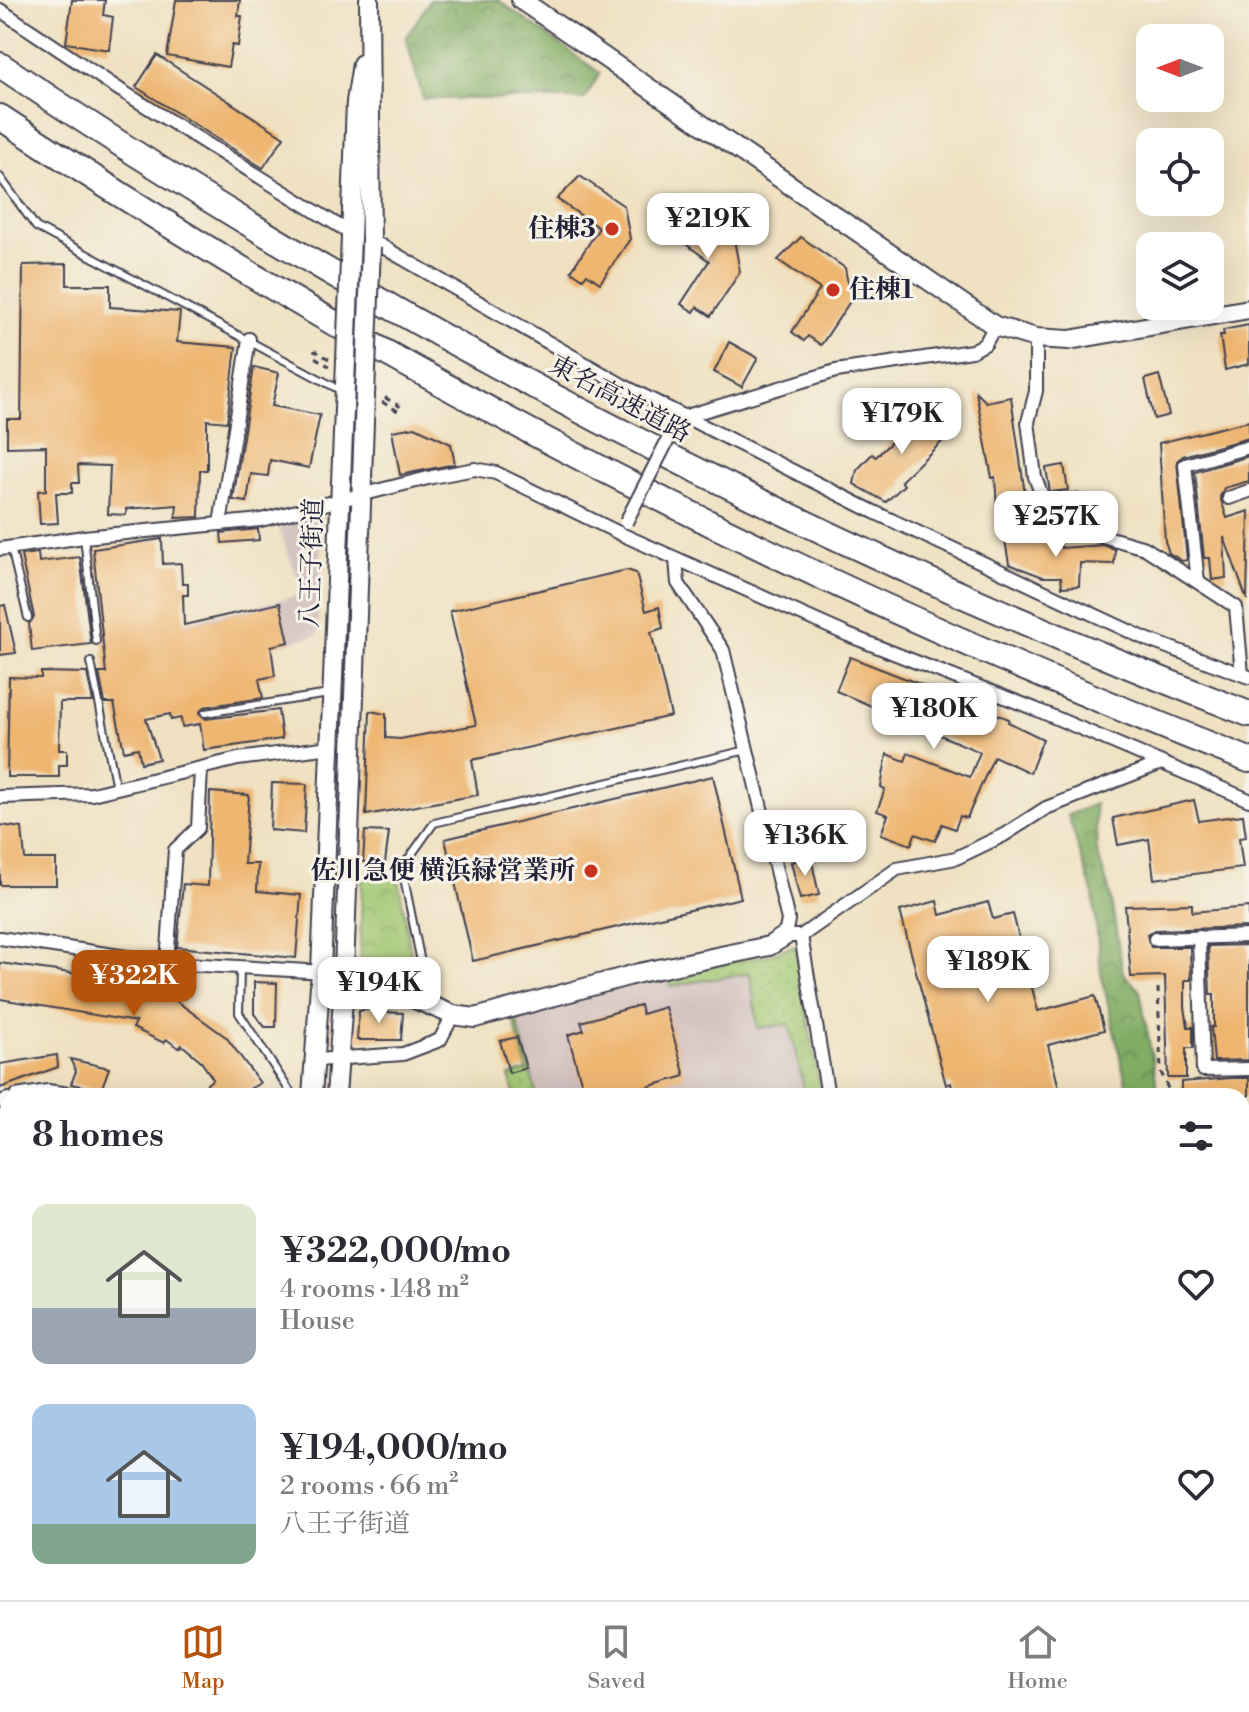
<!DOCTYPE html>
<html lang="en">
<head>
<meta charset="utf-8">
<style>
  body { margin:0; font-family:"Libre Bodoni","Noto Serif JP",serif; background:#f7f7f7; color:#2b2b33; height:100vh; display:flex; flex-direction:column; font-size:30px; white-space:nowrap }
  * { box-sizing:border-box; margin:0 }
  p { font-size:26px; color:#7c7c81 }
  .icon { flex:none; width:44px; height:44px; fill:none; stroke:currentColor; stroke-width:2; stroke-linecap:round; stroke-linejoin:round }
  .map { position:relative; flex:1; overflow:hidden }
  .drawer { position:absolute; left:0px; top:1088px; width:1250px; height:512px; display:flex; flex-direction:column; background:#fff; border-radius:24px 24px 0 0; box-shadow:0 8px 32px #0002 }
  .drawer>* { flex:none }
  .needle { width:52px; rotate:270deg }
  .controls { position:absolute; left:1136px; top:24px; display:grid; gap:16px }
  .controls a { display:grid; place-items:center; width:88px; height:88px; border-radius:16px; background:#fff; box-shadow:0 8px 32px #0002; font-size:40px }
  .price { position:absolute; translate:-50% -68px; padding:0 18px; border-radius:16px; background:#fff; color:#222; font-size:26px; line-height:52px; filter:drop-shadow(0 2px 4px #0008) }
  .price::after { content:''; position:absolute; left:50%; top:48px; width:24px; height:18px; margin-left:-12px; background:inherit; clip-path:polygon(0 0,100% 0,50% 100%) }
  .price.on { background:#b45309; color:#fff }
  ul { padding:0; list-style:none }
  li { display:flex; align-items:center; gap:24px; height:200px; padding:0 32px }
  li span { display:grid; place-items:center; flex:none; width:224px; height:160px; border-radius:16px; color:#555 }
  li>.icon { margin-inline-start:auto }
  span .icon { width:96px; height:96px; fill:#fffc; stroke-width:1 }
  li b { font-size:34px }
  h2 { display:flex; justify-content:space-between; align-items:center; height:96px; padding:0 32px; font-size:34px }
  .dock { display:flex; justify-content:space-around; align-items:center; height:112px; border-top:2px solid #e1e1e2; background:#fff; font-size:22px; color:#7c7c81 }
  .dock a { display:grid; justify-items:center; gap:4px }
  .dock .on { color:#b45309 }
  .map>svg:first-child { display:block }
</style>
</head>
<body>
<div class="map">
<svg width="1249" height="1600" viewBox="0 0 1249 1600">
  <defs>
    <pattern id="grass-dots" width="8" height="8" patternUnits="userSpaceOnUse" patternTransform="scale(2)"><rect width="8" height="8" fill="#a1c772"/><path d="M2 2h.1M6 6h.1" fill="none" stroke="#8aab64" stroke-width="1.8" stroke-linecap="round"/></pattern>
    <pattern id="forest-crowns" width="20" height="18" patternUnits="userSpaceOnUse" patternTransform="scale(2)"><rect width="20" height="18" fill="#80ac64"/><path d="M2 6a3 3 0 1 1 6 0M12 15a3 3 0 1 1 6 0" fill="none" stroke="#688c54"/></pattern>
    <pattern id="park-crowns" width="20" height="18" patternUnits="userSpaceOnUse" patternTransform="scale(2)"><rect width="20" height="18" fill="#a1c772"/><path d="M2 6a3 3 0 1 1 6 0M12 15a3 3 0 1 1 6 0" fill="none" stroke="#8aab64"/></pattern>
  </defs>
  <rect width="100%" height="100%" fill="#f7f3e8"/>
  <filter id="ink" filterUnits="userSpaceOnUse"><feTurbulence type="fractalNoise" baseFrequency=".0125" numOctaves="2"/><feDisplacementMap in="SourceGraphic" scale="16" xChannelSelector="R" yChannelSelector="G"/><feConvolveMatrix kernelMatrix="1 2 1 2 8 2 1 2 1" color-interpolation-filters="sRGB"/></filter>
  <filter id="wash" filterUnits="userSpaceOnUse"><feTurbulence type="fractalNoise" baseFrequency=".006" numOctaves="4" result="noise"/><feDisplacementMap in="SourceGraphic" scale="32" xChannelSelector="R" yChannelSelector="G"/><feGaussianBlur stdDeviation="1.8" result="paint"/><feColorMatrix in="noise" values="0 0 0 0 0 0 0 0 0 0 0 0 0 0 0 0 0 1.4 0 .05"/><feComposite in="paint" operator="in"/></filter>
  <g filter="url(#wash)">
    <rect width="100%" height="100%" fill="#efe1c1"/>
    <g fill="#d1bfbd">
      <path d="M322 514 318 635 165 674 157 629 304 594 276 523Z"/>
      <path d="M669 973 671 986 750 973 758 1028 789 1024 806 1096H537L516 1018Z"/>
      <path d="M168 1592H404L388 1600H173Z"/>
    </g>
    <g fill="url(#grass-dots)" stroke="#627456" stroke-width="2">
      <path d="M795 945 818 1078 823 1096H806L789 1024 758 1028 750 973 670 986 669 973 765 956Z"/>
      <path d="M516 1018 537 1096H515L509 1076 527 1071 513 1019Z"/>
    </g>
    <g fill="url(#forest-crowns)" stroke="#516750" stroke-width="2">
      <path d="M430 0H498L600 73 585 99H423L406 38Z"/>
      <path d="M1095 804 1097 851 1110 893 1123 973 1140 991 1159 1096H1129L1101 973 1093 895 1068 815Z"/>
    </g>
    <path fill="url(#park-crowns)" stroke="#627456" stroke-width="2" d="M362 876H398L414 971 409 979 360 959Z"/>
    <g id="blocks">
      <g fill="#eeb671">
        <path d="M72 0H105L103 15 113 17 109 50 66 43Z"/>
        <path d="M176 0H240L238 16H242L238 46 232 45 228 67 167 56Z"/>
        <path d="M157 55 284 137 263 168 136 87Z"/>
        <path d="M580 176 624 206 630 239 600 283 587 274 583 279 571 271 599 228 557 199Z"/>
        <path d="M690 208 734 239 740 272 711 316 697 307 694 312 681 304 709 261 668 231 677 218 681 222Z"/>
        <path d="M801 237 845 268 851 300 821 345 808 336 804 341 792 332 820 289 778 260Z"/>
        <path d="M67 264V285H110V307L180 312 177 342 236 347 227 422 207 420V470H200L199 517 176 518 177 505 126 509V515L108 514 110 466 78 465 79 483H72V493H56L58 523 40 524 38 491 46 490V446L7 447V419H21L23 265Z"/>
        <path d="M1249 325V364L1225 370 1220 335H1224L1223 330Z"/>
        <path d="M729 342 758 358 742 387 714 372Z"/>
        <path d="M254 367 279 373 272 406 320 415 309 468 270 460 268 476 251 474 247 502 233 500Z"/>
        <path d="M1159 375 1169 415 1154 419 1145 379Z"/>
        <path d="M976 392 986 402 1011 397 1025 494 1015 495 1027 522 998 523 995 477 992 478Z"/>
        <path d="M927 407 952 432 901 481 904 485 886 502 854 484 857 470 872 454 876 457Z"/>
        <path d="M1249 421V438L1183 456 1177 461 1187 560 1182 561 1169 553 1165 541 1159 443Z"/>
        <path d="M415 427 451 444 455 464 400 475 392 431Z"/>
        <path d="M1249 456V481L1224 488 1220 497 1227 518 1249 511 1247 600 1224 537 1226 578 1212 580 1210 558H1204L1195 472Z"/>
        <path d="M1064 465 1068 490 1050 492 1046 468Z"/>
        <path d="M1058 493H1077L1078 519 1058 507Z"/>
        <path d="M258 529 259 540 222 543 221 533Z"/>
        <path d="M162 539 163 564 181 563 182 583H188V595H183L184 625 280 603 289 642 271 646 275 676 259 679 263 698 204 707 199 713 206 719 278 710 282 739 204 750 200 724 182 727 181 718 171 720 170 714 146 719 159 759 141 763 138 748 124 751 114 703H105L99 673H106L93 549Z"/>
        <path d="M1005 540 1060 543 1061 548 1103 545 1115 549 1114 564 1080 563 1079 586 1062 587 1061 577H1043L1009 564Z"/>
        <path d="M38 553 39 562 80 557 91 644 32 651 29 624 34 617 21 555Z"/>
        <path d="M627 570 636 573 646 611 659 607 663 628 651 632 671 716 472 760 478 795 366 815 370 711 386 714V738L400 739 476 725 450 611Z"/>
        <path d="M5 605 16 653 0 655V606Z"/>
        <path d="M850 657 1009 719 1008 722 1043 739 1030 773 994 756 967 818 960 816 955 829 942 824 935 841 915 834 911 845 881 834 888 815 877 811 885 789 881 787 887 754 905 761 908 753 970 777 980 752 836 691Z"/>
        <path d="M41 672 87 673 93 702H60L59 750H67V765H59V777H7L9 677 41 678Z"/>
        <path d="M713 776 741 898 473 961 445 839Z"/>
        <path d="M272 783 307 784 304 833 270 830Z"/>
        <path d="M210 792 249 795 244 864H258L257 891 301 895 296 958 177 947 183 884 208 886Z"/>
        <path d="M1194 800 1199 821 1243 815 1246 837 1239 838 1243 868 1154 879 1149 839 1118 845 1113 818Z"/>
        <path d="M0 825 22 828 25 859H56V885H0Z"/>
        <path d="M365 831 389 832 385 863 363 862Z"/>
        <path d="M811 857 819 895 800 899 791 862Z"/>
        <path d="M937 901 940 915 988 902 993 919 1013 914 1038 1011 1095 996 1104 1030 1048 1045 1061 1096H954L951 1083 946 1085 900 911Z"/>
        <path d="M1192 904V912L1249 907V927L1155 930 1147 935 1151 947H1190L1191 980H1185V1007L1188 1027H1193V1048H1186V1078H1168L1165 976 1131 977 1125 906Z"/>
        <path d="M1249 945V1060L1214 1061 1211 1027H1214V994H1210L1208 946Z"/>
        <path d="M0 963 92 976 165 993 226 1037 260 1083 248 1090 250 1096H214L206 1085 213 1079 200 1060 182 1045 179 1048 166 1039 164 1043 133 1028 136 1022 0 999Z"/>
        <path d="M254 982 277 983 276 1027H265L254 1014Z"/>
        <path d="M640 1005 642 1014 665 1007 685 1076 616 1096H585L568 1035 584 1030 581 1022Z"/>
        <path d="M383 1006 382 1012 403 1013 401 1040H357L359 1011Z"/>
        <path d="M517 1037 526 1068 509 1073 500 1041Z"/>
        <path d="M57 1055 58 1067 0 1088V1064Z"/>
        <path d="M70 1059 109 1068 101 1090 71 1084 76 1071Z"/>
        <path d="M1232 1078H1249V1096H1181V1082Z"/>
      </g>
    </g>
  </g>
  <g filter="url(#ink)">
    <use href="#blocks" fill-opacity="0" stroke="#413f4f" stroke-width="2"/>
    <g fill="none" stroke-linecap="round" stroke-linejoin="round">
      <defs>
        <g id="lane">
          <path d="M0 177 36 227 342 391"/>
          <path d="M84 537 96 641"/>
          <path d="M11 548 28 618"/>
          <path d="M91 662 116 788"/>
          <path d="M205 713 329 694"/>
          <path d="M240 968 239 1013 293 1096"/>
          <path d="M429 1002 402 868 434 823 747 750"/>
        </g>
        <g id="street">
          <path d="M0 10 120 90 352 234"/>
          <path d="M371 240 622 385 874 512 1146 639 1249 677"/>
          <path d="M1036 338V391L1028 422 1035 477 1047 509 1068 526 1145 548 1236 607 1242 674"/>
          <path d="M680 418 836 371 972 351 985 344 995 326"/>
          <path d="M1229 498 1249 491"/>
          <path d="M220 524 249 339"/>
          <path d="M0 549 84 537 261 520 432 477 475 469 496 473 621 534 848 635 1035 709 1249 800"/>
          <path d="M676 559 678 583 723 650 788 920 785 936H801L897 869 956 858 1004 835 1046 808 1159 764"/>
          <path d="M1198 582 1185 465 1249 447"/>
          <path d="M0 797 92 794 238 759 330 747"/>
          <path d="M801 936 828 1096"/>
          <path d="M1199 937 1203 1070 1249 1069"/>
          <path d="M0 938 167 963 344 973"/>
          <path d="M1155 939 1249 936"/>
          <path d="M167 963 175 850 198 828 201 769"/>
          <path d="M317 1060 403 1054 440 1040 453 1015"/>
          <path d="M16 1096 48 1091 83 1096"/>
          <path d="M0 1102 8 1099"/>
          <path d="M0 1178 8 1184"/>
          <path d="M1242 1190 1249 1180"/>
          <path d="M0 1257 8 1262"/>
          <path d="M0 1475 8 1465"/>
          <path d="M1242 1485 1249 1482"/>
          <path d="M0 1574 8 1560"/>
          <path d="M138 1592 147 1600"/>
          <path d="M841 1600 852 1592"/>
        </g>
        <g id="secondary">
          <path d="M369 0 371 247"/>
          <path d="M521 0 995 326 1036 338 1069 340 1249 309"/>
          <path d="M351 237 356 102 362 64"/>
          <path d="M344 973 356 974 453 1015 475 1018 639 973 769 946 785 936"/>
          <path d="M312 1096 321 971 345 385"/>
          <path d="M336 1096 343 999 365 395"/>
          <path d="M1242 1149 1249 1140"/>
          <path d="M96 1600 101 1592"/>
          <path d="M971 1600 974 1592"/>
        </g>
        <g id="highway">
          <path d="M0 65C388 326 812 545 1249 714"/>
          <path d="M0 117C395 378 808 588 1249 760"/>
        </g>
      </defs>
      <use href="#lane" stroke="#413f4f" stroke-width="10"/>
      <use href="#street" stroke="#413f4f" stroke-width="16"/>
      <use href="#secondary" stroke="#413f4f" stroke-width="22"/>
      <use href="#highway" stroke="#413f4f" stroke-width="28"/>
      <g stroke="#413f4f" stroke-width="3" stroke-dasharray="6 6" stroke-linecap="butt">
        <path d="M329 359 315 351 313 356 329 366"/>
        <path d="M382 402 398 411 401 407 384 397"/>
        <path d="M1158 988 1161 1072 1171 1096"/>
      </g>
      <use href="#lane" stroke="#fff" stroke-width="6"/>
      <use href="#street" stroke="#fff" stroke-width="12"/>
      <use href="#secondary" stroke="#fff" stroke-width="18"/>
      <use href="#highway" stroke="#fff" stroke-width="24"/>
      <defs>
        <path id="street-bridge" d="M626 522 676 424"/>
        <g id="secondary-bridge">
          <path d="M345 385 351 237"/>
          <path d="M365 395 371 247"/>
        </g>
      </defs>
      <use href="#street-bridge" stroke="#413f4f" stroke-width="16" stroke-linecap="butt"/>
      <use href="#secondary-bridge" stroke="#413f4f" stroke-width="22" stroke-linecap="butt"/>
      <use href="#street-bridge" stroke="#fff" stroke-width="12"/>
      <use href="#secondary-bridge" stroke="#fff" stroke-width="18"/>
    </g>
  </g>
  <g fill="#c8321e" stroke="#f7f3e8" stroke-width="3">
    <circle cx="612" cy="229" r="8"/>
    <circle cx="833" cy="290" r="8"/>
    <circle cx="591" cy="871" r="8"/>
  </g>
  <g text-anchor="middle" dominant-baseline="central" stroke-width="6" stroke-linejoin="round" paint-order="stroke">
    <g font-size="26" font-weight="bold" fill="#22223b" stroke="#f7f3e8" text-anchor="end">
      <text x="596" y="229">住棟3</text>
      <text x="849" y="290" text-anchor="start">住棟1</text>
      <text x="575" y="871">佐川急便 横浜緑営業所</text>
    </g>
    <g font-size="26" fill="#22223b" stroke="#f7f3e8">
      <text transform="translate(620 399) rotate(28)">東名高速道路</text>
      <text transform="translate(312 563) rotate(-88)">八王子街道</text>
    </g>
  </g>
</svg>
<div class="controls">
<a><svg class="needle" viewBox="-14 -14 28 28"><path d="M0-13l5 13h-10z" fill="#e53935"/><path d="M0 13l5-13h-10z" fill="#7c7c81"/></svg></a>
<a><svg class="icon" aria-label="locate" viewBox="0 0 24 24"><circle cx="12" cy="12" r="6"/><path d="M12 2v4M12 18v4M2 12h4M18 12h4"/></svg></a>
<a><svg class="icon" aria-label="layers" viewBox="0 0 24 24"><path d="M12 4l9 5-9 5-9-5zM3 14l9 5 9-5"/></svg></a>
</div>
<b class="price" style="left:708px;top:261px">¥219K</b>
<b class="price" style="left:902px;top:456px">¥179K</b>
<b class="price" style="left:1056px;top:559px">¥257K</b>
<b class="price" style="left:934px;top:751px">¥180K</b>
<b class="price" style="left:805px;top:878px">¥136K</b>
<b class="price" style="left:988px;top:1004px">¥189K</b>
<b class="price on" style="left:134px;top:1018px">¥322K</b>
<b class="price" style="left:379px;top:1025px">¥194K</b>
<section class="drawer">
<h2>8 homes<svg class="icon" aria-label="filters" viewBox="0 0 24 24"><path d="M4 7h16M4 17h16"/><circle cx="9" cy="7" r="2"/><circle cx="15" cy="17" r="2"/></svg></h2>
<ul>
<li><span style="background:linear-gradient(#dfe7d0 65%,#9aa5b1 0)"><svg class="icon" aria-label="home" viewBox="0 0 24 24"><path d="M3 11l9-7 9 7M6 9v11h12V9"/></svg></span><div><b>¥322,000/mo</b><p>4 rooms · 148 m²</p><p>House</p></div><svg class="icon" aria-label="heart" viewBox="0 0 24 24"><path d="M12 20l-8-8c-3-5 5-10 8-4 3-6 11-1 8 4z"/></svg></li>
<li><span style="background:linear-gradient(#a9c7e8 75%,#7fa58c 0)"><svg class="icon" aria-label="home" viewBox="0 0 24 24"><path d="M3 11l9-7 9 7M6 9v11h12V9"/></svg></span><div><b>¥194,000/mo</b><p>2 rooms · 66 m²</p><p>八王子街道</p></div><svg class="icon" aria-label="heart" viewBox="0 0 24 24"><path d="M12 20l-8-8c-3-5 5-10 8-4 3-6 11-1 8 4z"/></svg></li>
</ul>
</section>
</div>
<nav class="dock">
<a class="on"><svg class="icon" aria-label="map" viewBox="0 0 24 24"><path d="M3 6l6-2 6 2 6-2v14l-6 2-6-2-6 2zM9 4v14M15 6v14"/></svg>Map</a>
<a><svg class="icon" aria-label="saved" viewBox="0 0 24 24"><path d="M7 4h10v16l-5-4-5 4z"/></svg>Saved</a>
<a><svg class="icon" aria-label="home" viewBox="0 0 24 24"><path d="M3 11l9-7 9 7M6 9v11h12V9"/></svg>Home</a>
</nav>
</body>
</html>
